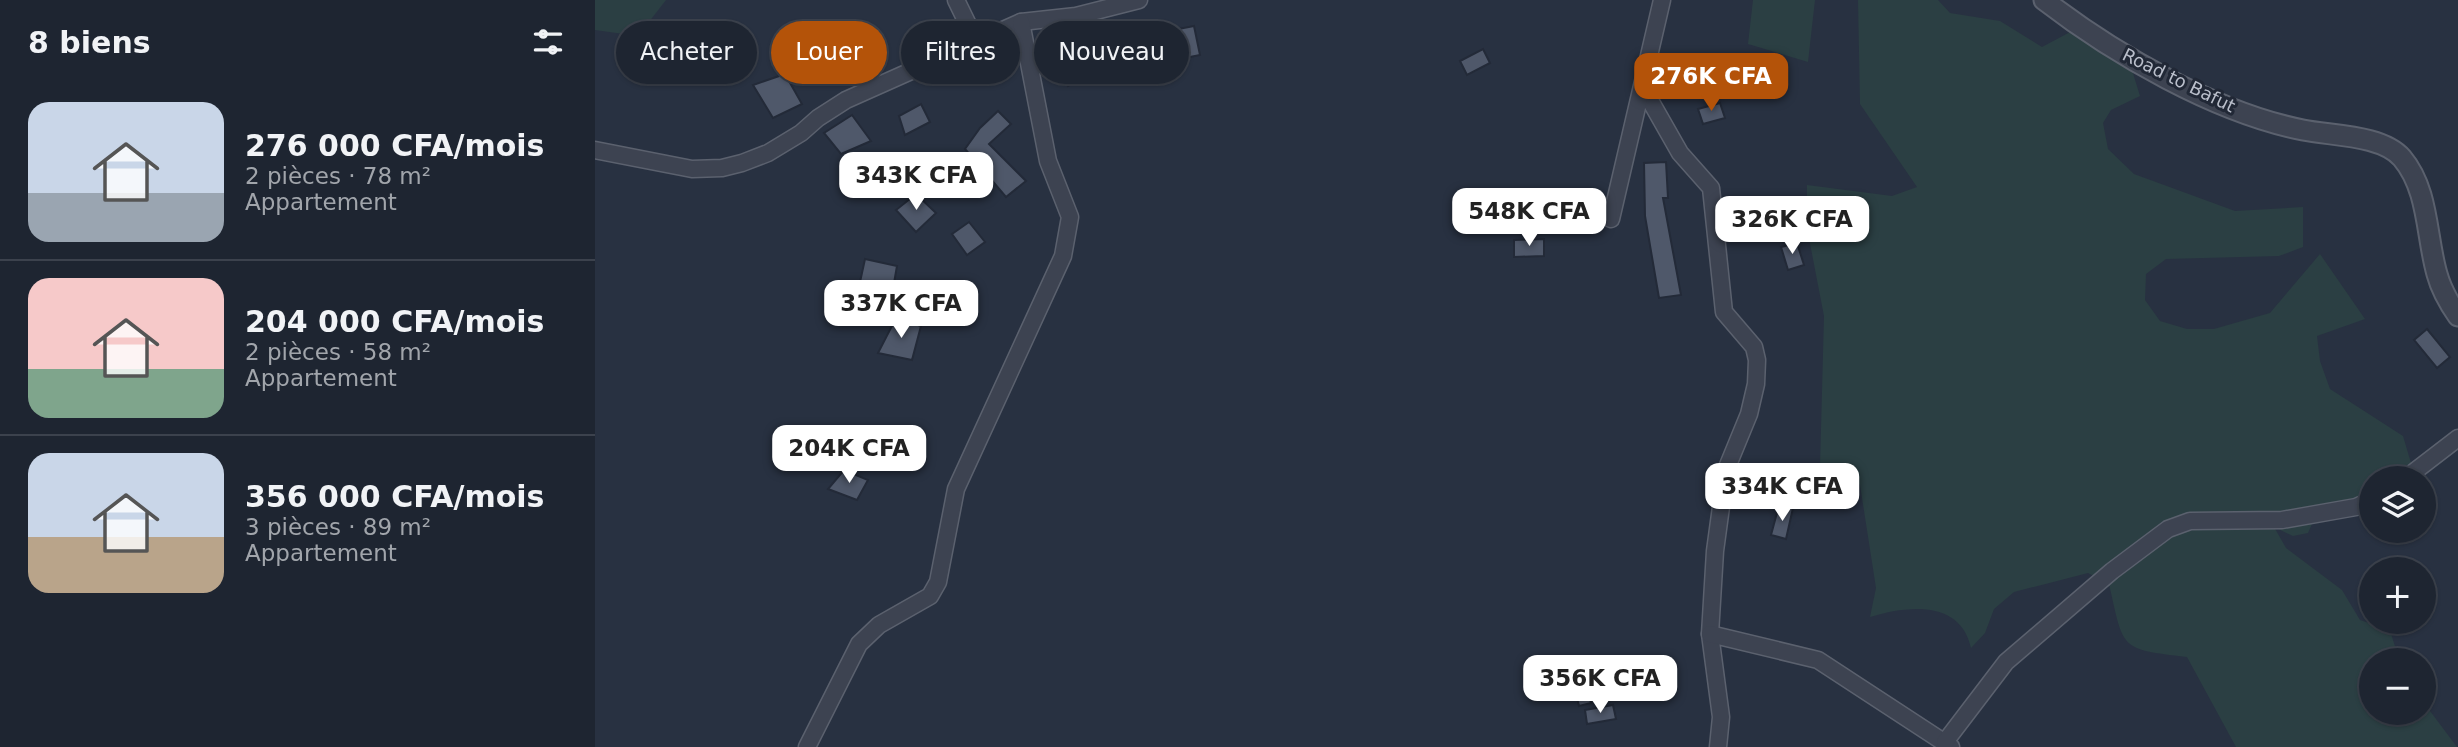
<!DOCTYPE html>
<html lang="fr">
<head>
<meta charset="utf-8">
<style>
  body { margin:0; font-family:"DejaVu Sans",sans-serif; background:#262d39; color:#f1f3f6; height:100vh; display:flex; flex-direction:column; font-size:26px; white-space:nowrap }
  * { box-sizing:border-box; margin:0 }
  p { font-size:23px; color:#a1a5ab }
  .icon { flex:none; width:38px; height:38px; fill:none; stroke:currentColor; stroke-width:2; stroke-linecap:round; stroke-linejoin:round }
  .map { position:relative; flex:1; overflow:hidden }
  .side { display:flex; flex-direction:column; background:#1e2531; width:595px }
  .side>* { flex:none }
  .banner { position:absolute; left:21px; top:21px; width:665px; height:63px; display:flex; gap:14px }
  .buttons { position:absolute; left:1764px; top:466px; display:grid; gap:14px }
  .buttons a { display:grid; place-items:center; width:77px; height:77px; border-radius:50%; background:#1e2531; box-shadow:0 2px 5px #0004,0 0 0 2px #3c424d; font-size:35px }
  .price { position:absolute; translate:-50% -60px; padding:0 16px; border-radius:14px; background:#fff; color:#222; font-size:23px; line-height:46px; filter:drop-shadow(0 2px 4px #0008) }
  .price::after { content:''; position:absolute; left:50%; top:42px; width:21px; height:16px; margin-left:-10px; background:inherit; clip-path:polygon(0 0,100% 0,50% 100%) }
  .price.current { background:#b45309; color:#fff }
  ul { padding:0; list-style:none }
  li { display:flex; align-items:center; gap:21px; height:175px; padding:0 28px }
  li+li { border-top:2px solid #3c424d }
  li span { display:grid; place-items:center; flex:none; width:196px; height:140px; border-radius:21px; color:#555 }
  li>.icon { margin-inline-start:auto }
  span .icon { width:84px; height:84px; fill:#fffc; stroke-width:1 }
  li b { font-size:30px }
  h2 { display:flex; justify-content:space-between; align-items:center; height:84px; padding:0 28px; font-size:30px }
  .tag { padding:0 24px; border-radius:32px; background:#1e2531; box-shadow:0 2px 5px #0004,0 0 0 2px #3c424d; font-size:24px; line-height:63px }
  .tag.current { background:#b45309; color:#fff }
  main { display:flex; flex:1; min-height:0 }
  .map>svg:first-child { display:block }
</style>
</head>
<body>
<main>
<section class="side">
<h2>8 biens<svg class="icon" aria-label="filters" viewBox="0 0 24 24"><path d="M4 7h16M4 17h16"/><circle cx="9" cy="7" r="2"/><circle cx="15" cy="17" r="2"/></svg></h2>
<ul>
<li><span style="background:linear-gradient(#c9d6e8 65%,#9aa5b1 0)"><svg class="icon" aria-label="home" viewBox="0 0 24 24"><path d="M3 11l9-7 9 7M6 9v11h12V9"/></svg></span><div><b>276 000 CFA/mois</b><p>2 pièces · 78 m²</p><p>Appartement</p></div></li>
<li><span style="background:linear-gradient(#f6c9c9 65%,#7fa58c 0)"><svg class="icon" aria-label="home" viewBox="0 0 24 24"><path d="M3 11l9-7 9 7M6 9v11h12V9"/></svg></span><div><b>204 000 CFA/mois</b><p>2 pièces · 58 m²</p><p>Appartement</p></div></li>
<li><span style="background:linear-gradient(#c9d6e8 60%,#b9a48a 0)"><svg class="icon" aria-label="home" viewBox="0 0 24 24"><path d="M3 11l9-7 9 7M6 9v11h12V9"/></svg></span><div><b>356 000 CFA/mois</b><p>3 pièces · 89 m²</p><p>Appartement</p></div></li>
</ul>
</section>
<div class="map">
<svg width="1863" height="747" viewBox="0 0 1863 747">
  <rect width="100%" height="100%" fill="#283141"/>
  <g fill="#2b3f43">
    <path d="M0 0H71L43 36 0 30Z"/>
    <path d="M1158 0H1220L1213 62 1153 44Z"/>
    <path d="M1263 0H1343L1355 13 1405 21 1447 47 1496 21 1502 37 1537 70 1545 96 1516 110 1508 123 1513 149 1539 174 1640 211 1708 207V247L1684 256 1571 259 1551 274 1550 300 1565 321 1592 329H1619L1675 313 1725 254 1770 319 1722 336 1725 361 1735 389 1808 436 1816 463 1792 475V478H1776V500L1745 518 1720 517 1713 533 1698 536 1679 527 1691 548 1747 590 1765 620 1795 630 1804 660H1776V712H1829V703L1862 747H1641L1592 657C1524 649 1529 650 1514 584L1493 573 1419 592 1399 609 1390 633 1376 648C1366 600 1313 605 1275 617L1281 588 1265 485 1247 467 1225 466 1229 316 1212 228V185L1297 196 1322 187 1265 104Z"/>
  </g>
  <g fill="#4f586a" stroke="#232a38" stroke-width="2">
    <path d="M599 26 605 55 560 64 556 41 574 37 573 31Z"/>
    <path d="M888 49 895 63 872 75 865 61Z"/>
    <path d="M477 58 489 77 473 86 462 67Z"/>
    <path d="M190 74 207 104 178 118 158 85Z"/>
    <path d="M1125 103 1130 118 1108 124 1103 109Z"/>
    <path d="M326 104 335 122 310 135 304 116Z"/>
    <path d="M403 111 416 124 394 144 431 181 411 197 370 149 385 128Z"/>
    <path d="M257 115 276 141 246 154 229 133Z"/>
    <path d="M1071 162 1073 198H1068L1086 295 1064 298 1050 216 1049 163Z"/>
    <path d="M321 194 341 213 321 232 301 210Z"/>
    <path d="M374 222 390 242 372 255 357 234Z"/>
    <path d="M949 239V256L919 257V240Z"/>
    <path d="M1202 243 1209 265 1193 270 1186 247Z"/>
    <path d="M270 259 302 266 298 289 265 282Z"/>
    <path d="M301 318 326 326 317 360 283 353Z"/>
    <path d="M1832 329 1855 357 1842 368 1819 340Z"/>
    <path d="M249 470 273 480 262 500 233 489Z"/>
    <path d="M1198 508 1191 539 1176 535 1183 509Z"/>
    <path d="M1000 669 1003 682 991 685 996 703 984 706 976 675Z"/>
    <path d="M1018 705 1021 719 992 724 990 710Z"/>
  </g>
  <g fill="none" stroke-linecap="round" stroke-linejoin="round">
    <defs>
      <g id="minor">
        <path d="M361 0 381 41"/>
        <path d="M1048 88 1085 153 1116 188 1129 312 1159 347 1162 360 1161 384 1154 414 1131 470 1120 551 1115 634 1126 717 1123 747"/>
        <path d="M0 150 97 169 127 168 147 163 173 153 206 133 223 118 251 100 426 22 481 16 544 0"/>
        <path d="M1016 219 1067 0"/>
        <path d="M1811 478 1863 438"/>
        <path d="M1115 634 1223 660 1356 747"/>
        <path d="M1350 742 1411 662 1517 571 1573 529 1595 521 1687 520 1761 507 1776 500"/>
        <path d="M212 747 264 644 284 625 335 596 343 582 361 489 468 256 475 217 453 161 426 22"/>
      </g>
      <path id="tertiary" d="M1449 0C1519 54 1621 113 1708 130 1738 136 1787 135 1807 158 1834 190 1831 236 1842 274 1846 289 1854 303 1863 316"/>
    </defs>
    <use href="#minor" stroke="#5b616e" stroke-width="19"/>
    <use href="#tertiary" stroke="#5b616e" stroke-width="23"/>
    <use href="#minor" stroke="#3d4351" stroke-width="16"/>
    <use href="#tertiary" stroke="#3d4351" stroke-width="19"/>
  </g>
  <g text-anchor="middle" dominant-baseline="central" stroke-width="6" stroke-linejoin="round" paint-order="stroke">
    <g font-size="18" fill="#babfcb" stroke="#212836">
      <text transform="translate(1584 80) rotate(26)">Road to Bafut</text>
    </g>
  </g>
</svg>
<div class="buttons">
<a><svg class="icon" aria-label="layers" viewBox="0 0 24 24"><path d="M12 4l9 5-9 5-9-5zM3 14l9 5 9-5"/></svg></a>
<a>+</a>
<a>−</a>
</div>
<b class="price current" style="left:1116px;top:113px">276K CFA</b>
<b class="price" style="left:321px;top:212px">343K CFA</b>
<b class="price" style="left:934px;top:248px">548K CFA</b>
<b class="price" style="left:1197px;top:256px">326K CFA</b>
<b class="price" style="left:306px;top:340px">337K CFA</b>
<b class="price" style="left:254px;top:485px">204K CFA</b>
<b class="price" style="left:1187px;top:523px">334K CFA</b>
<b class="price" style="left:1005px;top:715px">356K CFA</b>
<div class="banner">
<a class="tag">Acheter</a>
<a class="tag current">Louer</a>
<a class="tag">Filtres</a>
<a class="tag">Nouveau</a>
</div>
</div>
</main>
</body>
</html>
